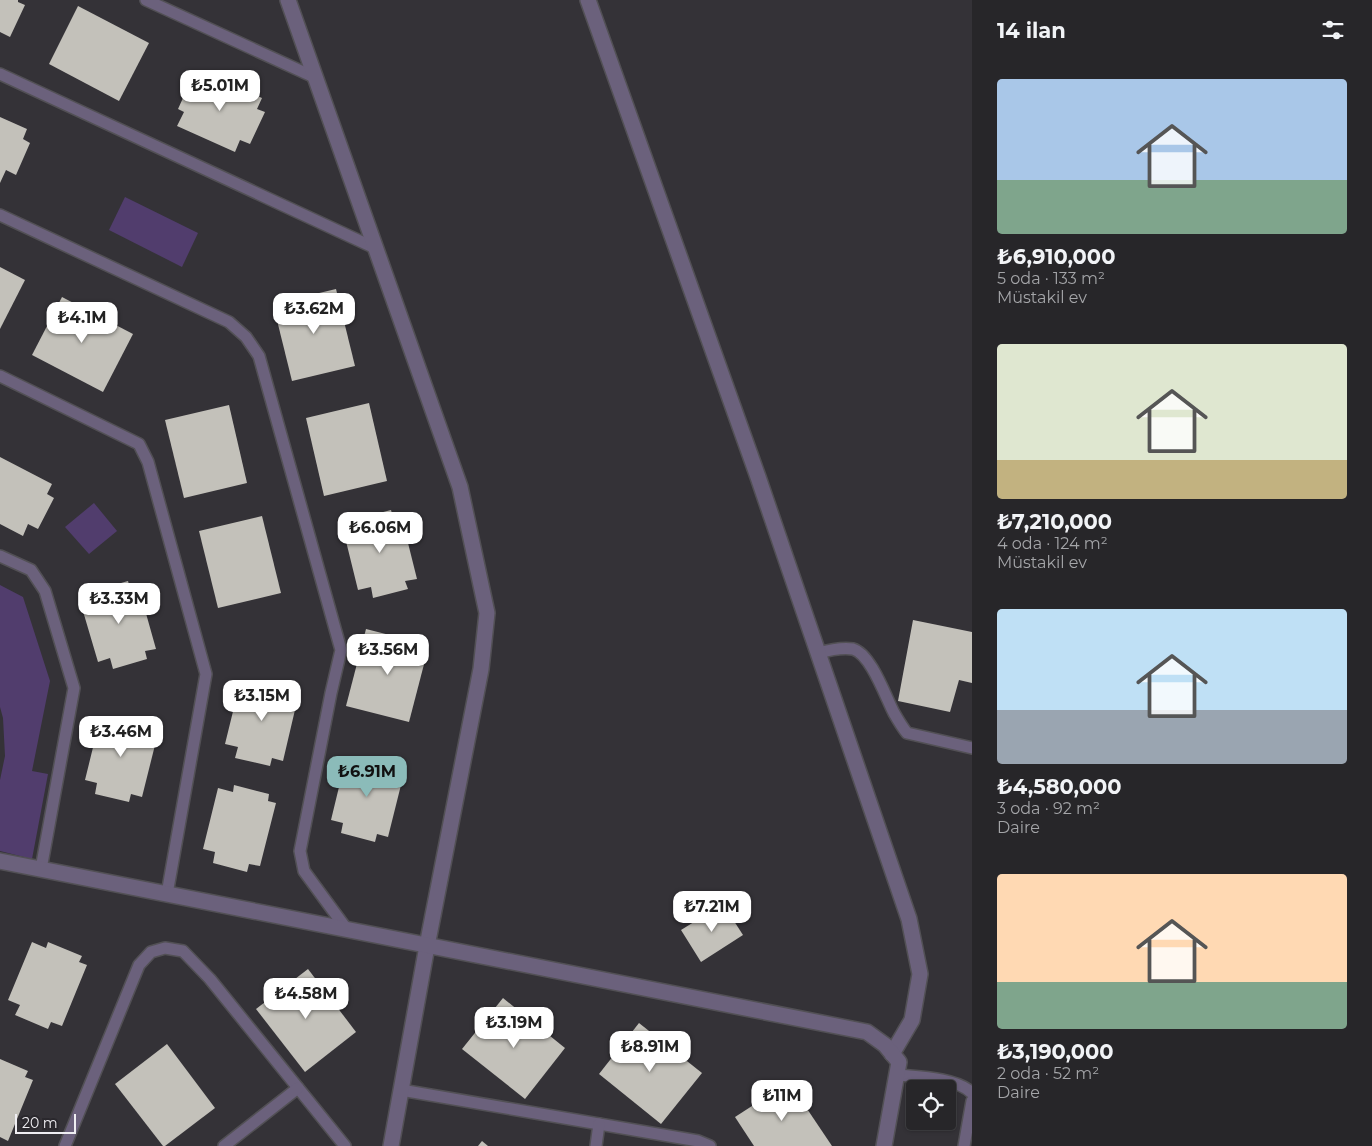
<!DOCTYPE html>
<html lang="tr">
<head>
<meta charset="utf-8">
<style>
  body { margin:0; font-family:Montserrat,sans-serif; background:#2f2e31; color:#f1f3f6; height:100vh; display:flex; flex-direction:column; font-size:19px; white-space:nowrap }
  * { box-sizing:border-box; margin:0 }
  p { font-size:16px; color:#a4a5a8 }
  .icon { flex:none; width:28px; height:28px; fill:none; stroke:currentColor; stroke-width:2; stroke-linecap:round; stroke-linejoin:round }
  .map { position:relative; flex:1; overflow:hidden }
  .drawer { display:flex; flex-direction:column; background:#272629; width:400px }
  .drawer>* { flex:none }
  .tools { position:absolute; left:906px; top:1080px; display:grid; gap:10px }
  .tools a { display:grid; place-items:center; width:50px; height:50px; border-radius:5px; background:#272629; box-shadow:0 1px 4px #0004,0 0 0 1px #434346; font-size:25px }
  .scale { position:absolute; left:15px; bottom:12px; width:61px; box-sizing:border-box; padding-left:5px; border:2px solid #efeef2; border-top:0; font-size:14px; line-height:18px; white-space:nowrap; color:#efeef2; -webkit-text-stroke:4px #2a282d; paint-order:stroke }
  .price { position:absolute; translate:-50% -42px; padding:0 11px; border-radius:10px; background:#fff; color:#222; font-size:16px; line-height:32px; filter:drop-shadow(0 1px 2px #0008) }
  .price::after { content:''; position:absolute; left:50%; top:30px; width:15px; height:11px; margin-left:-8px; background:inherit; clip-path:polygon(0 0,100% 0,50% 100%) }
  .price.selected { background:#8bbbb9; color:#111 }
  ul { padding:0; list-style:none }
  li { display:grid; align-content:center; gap:10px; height:265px; padding:0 25px }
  li span { display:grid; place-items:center; height:155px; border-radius:5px; color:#555 }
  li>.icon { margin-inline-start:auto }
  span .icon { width:90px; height:90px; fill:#fffc; stroke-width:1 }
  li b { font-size:21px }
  h2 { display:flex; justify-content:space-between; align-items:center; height:60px; padding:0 25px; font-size:21px }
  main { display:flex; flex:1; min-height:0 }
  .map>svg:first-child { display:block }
</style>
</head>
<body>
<main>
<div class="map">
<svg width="972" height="1146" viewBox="0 0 972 1146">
  <rect width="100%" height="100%" fill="#343237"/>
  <g fill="#513d6d">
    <path d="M125 197 198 233 182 267 109 230Z"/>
    <path d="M94 503 117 531 89 554 65 527Z"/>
    <path d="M0 585 23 597 50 681 32 771 48 774 32 859 0 851V780L5 756 3 718 0 707Z"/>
  </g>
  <g fill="#c3c1ba">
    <path d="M0 0H18V2L25 5 10 37 0 32Z"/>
    <path d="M78 6 149 43 119 101 49 64Z"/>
    <path d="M202 71 262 98 257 109 265 112 250 144 240 140 235 152 177 126 184 112 178 109 193 76 199 79Z"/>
    <path d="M0 117 27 129 23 139 30 143 16 175 6 170 0 183Z"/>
    <path d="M0 267 25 280 0 329Z"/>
    <path d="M336 289 355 366 292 381 273 304Z"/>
    <path d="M62 297 133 334 103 392 32 355Z"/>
    <path d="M369 403 387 481 324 496 306 418Z"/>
    <path d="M229 405 247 483 184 498 165 420Z"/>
    <path d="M0 457 52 484 47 494 54 498 38 529 28 524 23 536 0 524Z"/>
    <path d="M391 510 393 517 401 515 417 579 405 581 408 589 373 598 371 587 358 590 343 529 358 525 356 519Z"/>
    <path d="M262 516 281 593 218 608 199 531Z"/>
    <path d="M128 581 130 588 138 585 156 649 145 651 147 659 113 669 110 658 98 662 80 601 95 597 93 591Z"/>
    <path d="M913 620 972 632V683L959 680 950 712 898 701Z"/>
    <path d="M366 629 429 645 409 722 346 706Z"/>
    <path d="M256 680 292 689 290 695 298 697 283 761 272 758 270 766 235 758 238 747 225 744 240 683 255 686Z"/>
    <path d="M116 716 151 725 150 731 158 733 142 797 131 794 129 802 95 794 97 783 85 780 100 719 115 722Z"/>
    <path d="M362 756 397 765 395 771 404 773 388 837 377 834 375 842 341 833 343 823 331 820 346 758 360 762Z"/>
    <path d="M234 785 269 794 268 801 276 803 260 866 249 864 247 872 213 863 215 852 203 849 218 788 233 792Z"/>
    <path d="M723 904 743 935 701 962 681 930Z"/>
    <path d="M32 942 46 948 48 942 82 956 79 962 87 965 62 1026 51 1022 48 1029 15 1015 20 1005 8 1000Z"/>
    <path d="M308 969 356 1032 305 1072 256 1009Z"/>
    <path d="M503 998 565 1048 525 1099 462 1049Z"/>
    <path d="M639 1023 702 1073 661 1124 599 1074Z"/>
    <path d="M167 1044 215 1108 165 1146H163L115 1084Z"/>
    <path d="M0 1059 28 1071 25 1077 33 1080 8 1141 0 1137Z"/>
    <path d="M789 1082 832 1146H754L735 1117Z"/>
    <path d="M482 1141 488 1146H478Z"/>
  </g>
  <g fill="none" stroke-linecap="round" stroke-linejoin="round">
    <defs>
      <g id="lane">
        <path d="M146 0 314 77"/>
        <path d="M0 74 375 248"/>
        <path d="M0 215 229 322 246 337 259 356 341 650 331 693 300 851 304 871 348 931"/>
        <path d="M0 376 139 444 148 462 206 674 167 894"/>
        <path d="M0 556 31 570 45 591 74 688 41 869"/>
        <path d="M818 653C829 650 841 647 853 649 871 654 886 698 894 713 898 720 902 727 907 733L972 748"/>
        <path d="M898 1075C919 1077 957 1078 972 1093"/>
        <path d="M401 1090 698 1141 710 1146"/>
        <path d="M65 1146 139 965 151 952 165 948 183 951 210 979 345 1146"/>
        <path d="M224 1146 298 1088"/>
        <path d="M596 1146 599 1124"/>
        <path d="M964 1146 972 1101"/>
      </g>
      <g id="street">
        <path d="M288 0 460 487 487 613 481 669 427 946 391 1146"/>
        <path d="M588 0 758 477 909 919 920 974 912 1020 892 1054"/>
        <path d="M0 861 867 1032 885 1045 899 1062 884 1146"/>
      </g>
    </defs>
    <use href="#lane" stroke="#525055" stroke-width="14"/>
    <use href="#street" stroke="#525055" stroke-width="18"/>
    <use href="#lane" stroke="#6b617c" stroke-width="11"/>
    <use href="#street" stroke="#6b617c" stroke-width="15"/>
  </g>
</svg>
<div class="tools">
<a><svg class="icon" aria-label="locate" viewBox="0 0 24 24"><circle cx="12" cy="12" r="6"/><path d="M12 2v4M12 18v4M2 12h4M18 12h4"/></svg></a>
</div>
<div class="scale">20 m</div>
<b class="price" style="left:220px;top:112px">₺5.01M</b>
<b class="price" style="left:314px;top:335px">₺3.62M</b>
<b class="price" style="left:82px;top:344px">₺4.1M</b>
<b class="price" style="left:380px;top:554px">₺6.06M</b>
<b class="price" style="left:119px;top:625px">₺3.33M</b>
<b class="price" style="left:388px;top:676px">₺3.56M</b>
<b class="price" style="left:262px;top:722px">₺3.15M</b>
<b class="price" style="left:121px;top:758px">₺3.46M</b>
<b class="price selected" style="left:367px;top:798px">₺6.91M</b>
<b class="price" style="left:712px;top:933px">₺7.21M</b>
<b class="price" style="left:306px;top:1020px">₺4.58M</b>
<b class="price" style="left:514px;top:1049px">₺3.19M</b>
<b class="price" style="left:650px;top:1073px">₺8.91M</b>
<b class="price" style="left:782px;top:1122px">₺11M</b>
</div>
<section class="drawer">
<h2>14 ilan<svg class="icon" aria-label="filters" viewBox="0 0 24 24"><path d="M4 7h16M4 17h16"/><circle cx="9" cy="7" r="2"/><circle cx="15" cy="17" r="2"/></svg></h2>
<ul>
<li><span style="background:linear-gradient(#a9c7e8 65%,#7fa58c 0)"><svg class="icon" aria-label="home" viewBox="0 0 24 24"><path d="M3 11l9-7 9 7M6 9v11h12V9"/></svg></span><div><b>₺6,910,000</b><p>5 oda · 133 m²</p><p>Müstakil ev</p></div></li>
<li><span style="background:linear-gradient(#dfe7d0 75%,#c2b280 0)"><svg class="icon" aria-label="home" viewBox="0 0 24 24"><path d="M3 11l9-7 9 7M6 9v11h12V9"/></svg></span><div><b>₺7,210,000</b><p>4 oda · 124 m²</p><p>Müstakil ev</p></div></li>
<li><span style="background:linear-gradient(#bfe0f5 65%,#9aa5b1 0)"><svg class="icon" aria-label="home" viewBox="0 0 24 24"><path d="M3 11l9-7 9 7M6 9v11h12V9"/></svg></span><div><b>₺4,580,000</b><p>3 oda · 92 m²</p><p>Daire</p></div></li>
<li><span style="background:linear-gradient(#ffd9b3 70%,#7fa58c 0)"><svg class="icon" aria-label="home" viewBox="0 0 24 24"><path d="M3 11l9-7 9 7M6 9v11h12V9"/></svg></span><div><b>₺3,190,000</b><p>2 oda · 52 m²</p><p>Daire</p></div></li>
</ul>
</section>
</main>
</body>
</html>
